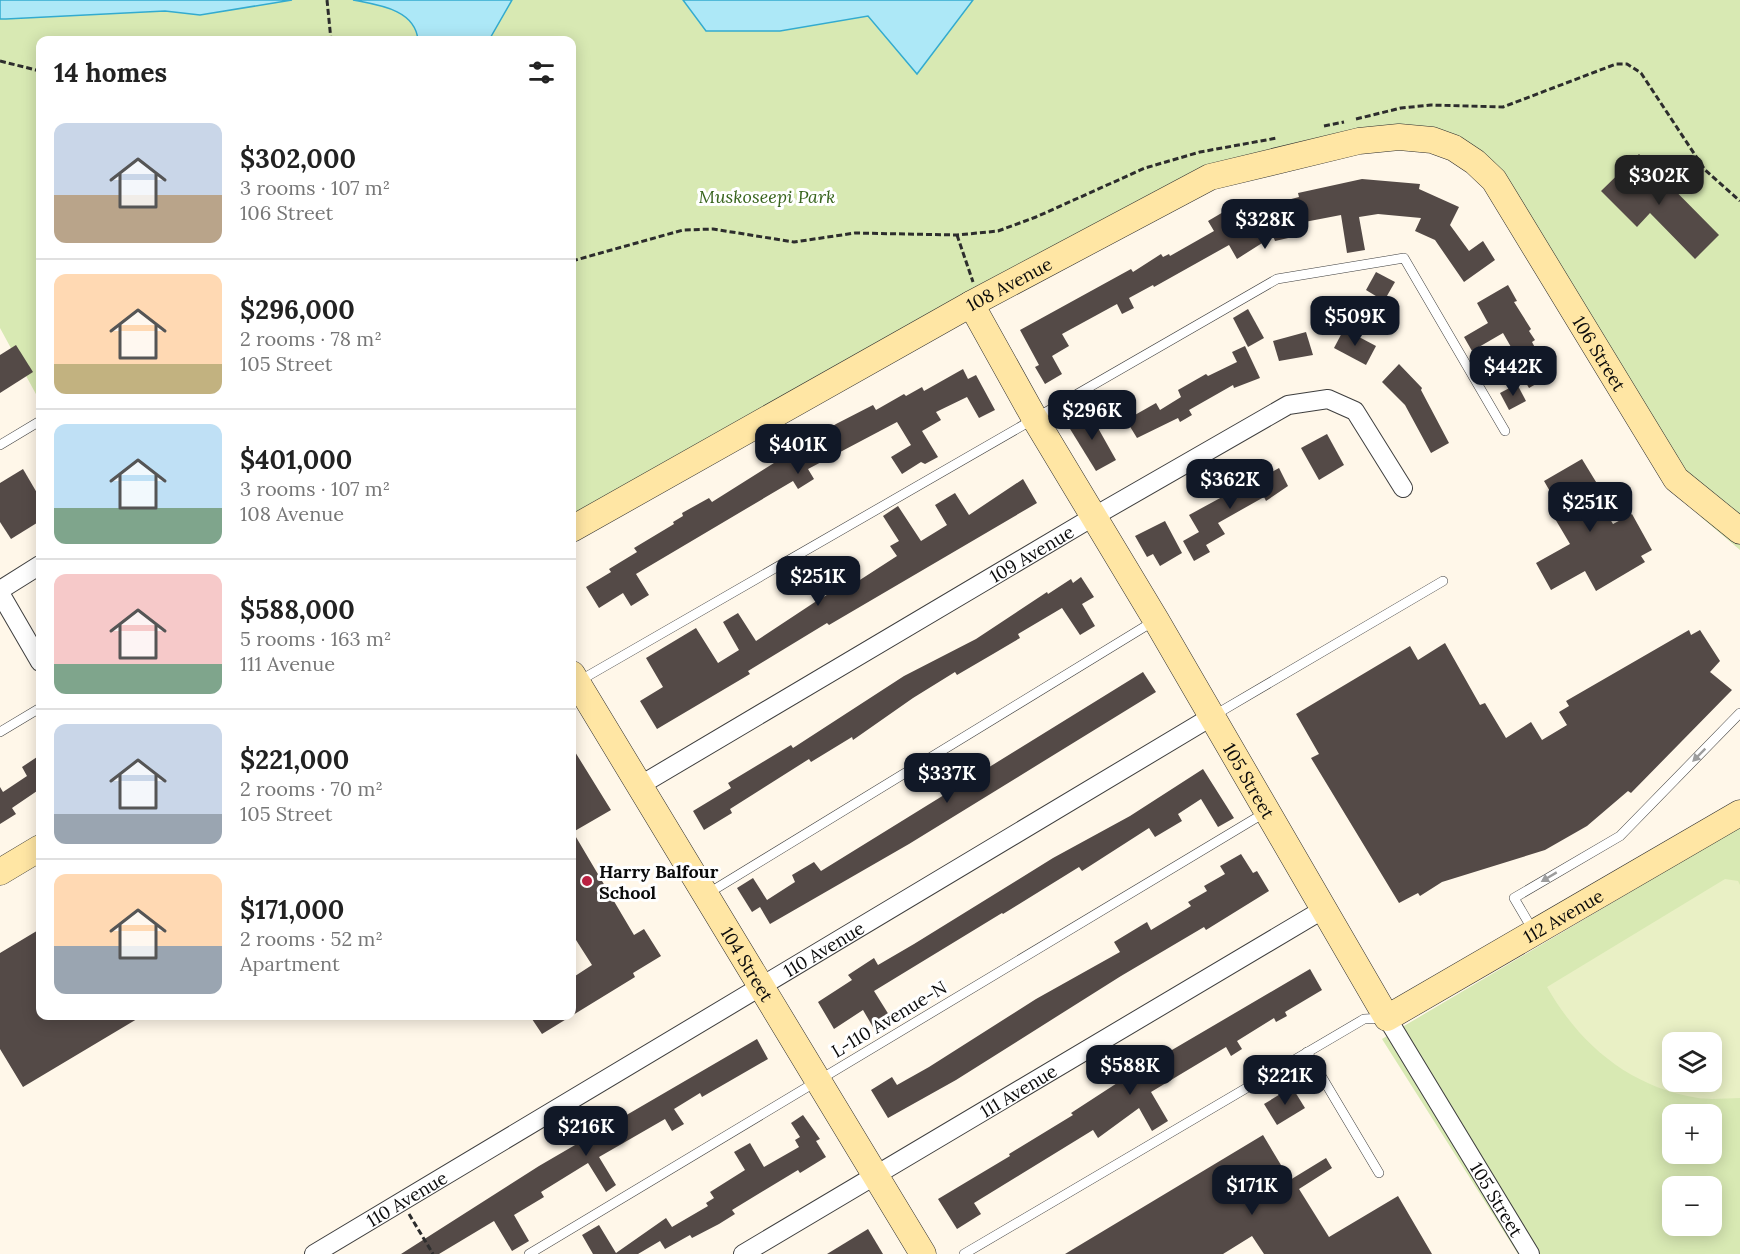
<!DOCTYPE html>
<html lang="en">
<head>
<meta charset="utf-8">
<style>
  body { margin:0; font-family:Lora,serif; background:#f2f2f2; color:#222; height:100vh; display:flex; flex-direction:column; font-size:22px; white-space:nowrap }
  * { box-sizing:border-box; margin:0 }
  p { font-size:20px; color:#767676 }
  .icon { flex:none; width:33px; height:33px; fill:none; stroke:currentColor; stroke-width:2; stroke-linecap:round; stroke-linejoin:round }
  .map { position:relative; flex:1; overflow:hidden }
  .drawer { position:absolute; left:36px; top:36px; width:540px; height:984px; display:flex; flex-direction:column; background:#fff; border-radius:12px; box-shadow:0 3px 15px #0003 }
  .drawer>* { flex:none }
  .tools { position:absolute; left:1662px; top:1032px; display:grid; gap:12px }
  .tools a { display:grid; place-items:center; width:60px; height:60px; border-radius:12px; background:#fff; box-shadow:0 3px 15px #0003; font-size:30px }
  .price { position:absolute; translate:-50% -51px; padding:0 14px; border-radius:12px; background:#111827; color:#fff; font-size:20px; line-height:39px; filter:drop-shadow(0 2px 3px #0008) }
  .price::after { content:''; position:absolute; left:50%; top:36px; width:18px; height:14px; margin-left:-9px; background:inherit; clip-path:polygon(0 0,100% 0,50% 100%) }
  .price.selected { background:#222; color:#fff }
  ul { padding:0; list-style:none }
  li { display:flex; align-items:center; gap:18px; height:150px; padding:0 18px }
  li+li { border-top:2px solid #e0e0e0 }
  li span { display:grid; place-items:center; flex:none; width:168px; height:120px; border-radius:12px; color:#555 }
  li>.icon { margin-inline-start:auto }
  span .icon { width:72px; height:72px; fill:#fffc; stroke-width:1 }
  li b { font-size:26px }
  h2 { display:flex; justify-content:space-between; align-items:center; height:72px; padding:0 18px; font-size:26px }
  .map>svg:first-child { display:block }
</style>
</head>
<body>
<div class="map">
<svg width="1740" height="1254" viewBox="0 0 1740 1254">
  <rect width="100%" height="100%" fill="#fff7e9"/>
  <g fill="#d8e9b3" fill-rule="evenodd">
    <path d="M0 0H1740V550L1701 517 1597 365 1504 196 1428 143 1371 146 1190 183 572 532V40H40V394L37 396 0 328Z"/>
    <path d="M1740 827V1254H1518L1382 1039ZM1672 1042H1712V1082H1672ZM1672 1114H1712V1154H1672ZM1672 1186H1712V1226H1672Z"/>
  </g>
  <path fill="#e9f0c5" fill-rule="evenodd" d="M1725 879 1738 881 1740 885V1098C1727 1098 1711 1100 1698 1098 1630 1087 1580 1045 1547 987ZM1672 1042H1712V1082H1672Z"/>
  <g fill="#ade8f7" stroke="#33abcf" stroke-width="1.5">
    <path d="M0 0H292L200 15 165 11 6 19H0Z"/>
    <path d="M353 0H512L489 40H418C415 9 378 5 353 0Z"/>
    <path d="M683 0H973L917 74 868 16 780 31H706Z"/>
  </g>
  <g fill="#544a47">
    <path d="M1639 154 1719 235 1695 259 1650 213 1637 227 1601 191Z"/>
    <path d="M1362 179 1420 184 1419 189 1459 207 1450 225 1469 251 1483 241 1495 260 1464 282 1435 240 1415 231 1421 218 1378 214 1359 217 1365 250 1347 253 1341 215 1294 224 1297 236 1275 241 1273 236 1237 259 1229 245 1154 287 1153 285 1129 298 1134 308 1122 314 1117 304 1062 334 1069 346 1052 356 1062 374 1045 384 1035 367 1039 365 1020 330 1131 269 1133 272 1161 254 1163 257 1169 254 1170 256 1214 231 1208 221 1225 211 1233 223 1257 208 1299 197 1298 193Z"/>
    <path d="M1376 272 1395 282 1384 301 1366 290Z"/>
    <path d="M1508 285 1517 301 1514 302 1531 329 1529 331 1535 340 1532 342 1550 376 1529 388 1522 376 1525 374 1519 361 1503 333 1472 351 1464 337 1488 323 1477 303Z"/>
    <path d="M1248 309 1264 338 1248 347 1233 318Z"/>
    <path d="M1344 329 1376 346 1366 365 1334 348Z"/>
    <path d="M1306 332 1313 355 1279 361 1273 341Z"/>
    <path d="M16 345 33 372 0 393V355Z"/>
    <path d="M1245 346 1260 378 1234 388 1233 385 1189 410 1192 415 1180 422 1178 418 1137 438 1126 420 1156 403 1160 410 1181 397 1178 390 1206 374 1208 376 1237 362 1232 352Z"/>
    <path d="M1399 364 1422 388 1421 390 1449 443 1431 453 1405 405 1382 382Z"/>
    <path d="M963 369 968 379 976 375 995 410 979 418 967 397 936 412 941 420 922 431 938 457 925 464 921 462 902 474 891 457 911 445 897 422 808 469 814 479 798 489 793 481 636 574 649 595 631 606 623 593 599 608 586 587 611 572 609 569 637 552 634 548 674 524 673 522 683 516 682 513 709 498 712 502 836 424 873 405 876 410 904 394 906 396 922 387 924 391Z"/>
    <path d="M1517 384 1526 401 1509 410 1500 393Z"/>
    <path d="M1089 412 1116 460 1096 471 1067 424Z"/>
    <path d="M1327 434 1344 465 1319 480 1301 448Z"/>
    <path d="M1582 459 1604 495 1598 499 1613 524 1632 514 1652 550 1641 556 1645 562 1596 591 1585 571 1551 590 1536 563 1570 544 1551 512 1559 507 1544 481Z"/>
    <path d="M1279 468 1288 486 1266 501 1264 497 1218 523 1225 534 1206 545 1210 552 1194 561 1183 541 1199 532 1189 515 1222 497 1219 493 1243 479 1247 486Z"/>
    <path d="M23 469 40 498V521L11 539 0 522V483Z"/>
    <path d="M1023 479 1037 503 829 625 827 623 748 671 750 674 657 729 640 701 663 687 646 658 696 628 718 663 739 650 723 622 738 613 756 641 815 602 847 583 849 587 897 556 890 546 899 541 883 516 898 506 921 541 947 525 935 505 955 493 969 515Z"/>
    <path d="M1165 521 1182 553 1160 566 1153 554 1147 557 1135 536Z"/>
    <path d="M1081 577 1094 597 1082 604 1095 626 1080 635 1062 608 1018 634 1020 638 993 654 957 675 955 672 913 698 853 740 852 737 811 762 809 759 730 809 732 813 704 830 693 811 731 788 728 783 791 745 793 748 904 676 976 639 1047 592 1048 594 1071 579 1073 583Z"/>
    <path d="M1689 630 1691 635 1700 630 1720 661 1710 672 1732 690 1631 793 1628 791 1587 826 1545 850 1442 882 1420 896 1418 893 1399 903 1311 758 1319 754 1296 714 1410 646 1418 660 1445 643 1480 705 1485 703 1506 738 1531 722 1542 740 1567 725 1559 712 1569 706 1566 701Z"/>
    <path d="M1143 672 1156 692 909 844 770 924 760 907 752 912 737 888 753 878 767 900 795 882 792 875 814 862 821 871Z"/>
    <path d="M572 747 611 810 573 832 634 935 644 929 661 956 633 973 635 977 542 1034 530 1016H572V978L592 965 576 940 572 943Z"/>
    <path d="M40 755V798L37 791 12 808 16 814 0 824V787L3 792 27 776 22 767Z"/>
    <path d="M1203 769 1234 818 1218 827 1201 799 1178 814 1182 821 1155 837 1149 828 1082 871 1079 867 1003 914 1002 913 874 991 894 1023 877 1034 863 1010 834 1029 818 1002 852 980 848 975 874 958 878 965 914 944 1053 858 1130 816Z"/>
    <path d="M1241 854 1253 873 1257 871 1269 891 1206 930 1204 927 1121 976 956 1080 888 1118 871 1090 892 1077 897 1085 929 1067 1036 999 1120 952 1114 942 1147 922 1151 930 1191 906 1188 902 1207 891 1204 886 1225 874 1220 866Z"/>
    <path d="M40 929V1016H142L23 1087 0 1049V953Z"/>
    <path d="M1310 969 1322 990 1285 1012 1287 1016 1276 1022 1274 1018 1237 1041 1242 1049 1231 1056 1226 1047 1151 1092 1168 1121 1152 1131 1139 1108 1098 1138 1093 1130 974 1203 981 1214 957 1229 938 1199 1010 1156 1009 1154 1073 1115 1071 1113 1131 1074Z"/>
    <path d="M757 1039 768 1059 702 1097 700 1093 674 1109 684 1124 672 1131 665 1119 599 1157 616 1185 606 1192 588 1163 541 1192 544 1197 514 1215 529 1241 512 1251 494 1221 439 1254H401L539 1166Z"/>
    <path d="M1292 1087 1305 1108 1277 1125 1264 1104Z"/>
    <path d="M803 1115 820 1139 816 1141 826 1157 800 1173 798 1170 732 1210 735 1214 719 1224 692 1238 690 1235 665 1249 660 1241 638 1254H593L582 1235 599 1225 616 1253 666 1218 672 1227 708 1206 706 1203 714 1198 710 1192 745 1170 734 1152 750 1143 764 1167 799 1147 795 1140 800 1137 791 1123Z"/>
    <path d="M1263 1135 1290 1180 1326 1158 1332 1168 1299 1189 1329 1237 1398 1196 1432 1254H1264L1252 1236 1223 1254H1065Z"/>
    <path d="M868 1229 883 1254H827Z"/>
  </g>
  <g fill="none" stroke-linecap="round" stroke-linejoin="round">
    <defs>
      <g id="lane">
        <path d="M0 445 40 421"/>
        <path d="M579 681 1277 279 1404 258 1505 431"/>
        <path d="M1213 716 1443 581"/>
        <path d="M0 732 40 708"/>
        <path d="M707 894 1154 621"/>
        <path d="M1534 932 1514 898 1620 836 1740 713"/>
        <path d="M1307 1052 1379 1173"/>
        <path d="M529 1254 1266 812"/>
        <path d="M964 1254 1364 1019 1385 1018"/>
      </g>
      <g id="street">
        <path d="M0 590 40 565"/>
        <path d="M0 593 40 662"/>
        <path id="s1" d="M639 786 1093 517 1288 405 1328 399 1355 411 1403 488"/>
        <path id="s2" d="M1387 1018 1530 1254"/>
        <path id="s3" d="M314 1254 1211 717"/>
        <path id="s4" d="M743 1254 1324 909"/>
      </g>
      <g id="secondary">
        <path id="s5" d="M971 304 1035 419 1156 620 1387 1018 1740 813"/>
        <path id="s6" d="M572 529 971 304 1210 177 1359 141 1399 137 1432 140 1454 148 1475 162 1494 180 1676 479 1740 531"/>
        <path id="s7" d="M572 674 923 1254"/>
        <path d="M0 872 40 848"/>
      </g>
    </defs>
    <use href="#lane" stroke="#3e3e3e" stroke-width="10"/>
    <use href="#street" stroke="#3e3e3e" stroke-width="20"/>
    <use href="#secondary" stroke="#2d2d2d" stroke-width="27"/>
    <g stroke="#2d2d2d" stroke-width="3" stroke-dasharray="6 3" stroke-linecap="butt">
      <path d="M327 0 331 40"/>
      <path d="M0 61 40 71"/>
      <path d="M1356 119 1401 108 1431 105 1503 107 1616 64H1627L1641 73 1705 170 1740 201"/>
      <path d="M1324 126 1344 122"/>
      <path d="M957 235 973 282"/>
      <path d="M572 261 683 230 713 229 794 242 855 233 957 235 998 231 1036 217 1145 168 1200 152 1277 138"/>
      <path d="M409 1214 433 1254"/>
    </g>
    <use href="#lane" stroke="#fff" stroke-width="9"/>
    <use href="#street" stroke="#fff" stroke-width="18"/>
    <use href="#secondary" stroke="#ffe6a4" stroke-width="26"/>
  </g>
  <defs><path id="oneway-solid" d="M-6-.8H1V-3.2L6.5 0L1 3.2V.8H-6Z" transform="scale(1.5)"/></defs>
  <g fill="#9d9d9d">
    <use href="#oneway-solid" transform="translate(1699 755) rotate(135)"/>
    <use href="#oneway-solid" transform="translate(1549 877) rotate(149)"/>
  </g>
  <circle fill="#bd2243" stroke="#fff" stroke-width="2" cx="587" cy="881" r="6"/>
  <g text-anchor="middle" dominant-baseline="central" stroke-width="6" stroke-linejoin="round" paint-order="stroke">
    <g font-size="18" font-style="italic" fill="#36631b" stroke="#fff">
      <text x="767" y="196">Muskoseepi Park</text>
    </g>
    <g font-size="18" fill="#0b0b0b" stroke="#fff">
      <text stroke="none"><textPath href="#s6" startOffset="501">108 Avenue</textPath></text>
      <text stroke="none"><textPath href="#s6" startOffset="1233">106 Street</textPath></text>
      <text stroke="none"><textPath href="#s1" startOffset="456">109 Avenue</textPath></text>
      <text stroke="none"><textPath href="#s5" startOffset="552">105 Street</textPath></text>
      <text stroke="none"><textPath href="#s5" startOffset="1030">112 Avenue</textPath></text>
      <text stroke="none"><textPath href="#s3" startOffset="594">110 Avenue</textPath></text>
      <text stroke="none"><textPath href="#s7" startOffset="339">104 Street</textPath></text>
      <text transform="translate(889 1019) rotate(-31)">L-110 Avenue-N</text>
      <text stroke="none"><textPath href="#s4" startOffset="320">111 Avenue</textPath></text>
      <text stroke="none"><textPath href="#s3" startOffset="108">110 Avenue</textPath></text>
      <text stroke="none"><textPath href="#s2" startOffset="212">105 Street</textPath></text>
    </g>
    <g font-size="18" font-weight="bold" fill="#0b0b0b" stroke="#fff" text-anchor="start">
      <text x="599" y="871">Harry Balfour<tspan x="599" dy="21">School</tspan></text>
    </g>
  </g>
</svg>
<div class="tools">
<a><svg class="icon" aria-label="layers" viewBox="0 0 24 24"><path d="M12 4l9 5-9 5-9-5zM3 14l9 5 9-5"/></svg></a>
<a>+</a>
<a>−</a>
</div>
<b class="price selected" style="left:1659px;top:206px">$302K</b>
<b class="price" style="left:1265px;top:250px">$328K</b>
<b class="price" style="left:1355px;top:347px">$509K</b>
<b class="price" style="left:1513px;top:397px">$442K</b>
<b class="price" style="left:1092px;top:441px">$296K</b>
<b class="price" style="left:798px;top:475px">$401K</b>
<b class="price" style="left:1230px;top:510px">$362K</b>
<b class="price" style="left:1590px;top:533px">$251K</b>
<b class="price" style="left:818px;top:607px">$251K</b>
<b class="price" style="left:947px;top:804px">$337K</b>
<b class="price" style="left:1130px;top:1096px">$588K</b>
<b class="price" style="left:1285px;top:1106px">$221K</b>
<b class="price" style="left:586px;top:1157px">$216K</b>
<b class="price" style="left:1252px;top:1216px">$171K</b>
<section class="drawer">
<h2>14 homes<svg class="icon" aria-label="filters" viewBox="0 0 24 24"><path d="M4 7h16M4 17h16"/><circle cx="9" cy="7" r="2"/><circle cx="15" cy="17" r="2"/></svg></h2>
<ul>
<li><span style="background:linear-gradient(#c9d6e8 60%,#b9a48a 0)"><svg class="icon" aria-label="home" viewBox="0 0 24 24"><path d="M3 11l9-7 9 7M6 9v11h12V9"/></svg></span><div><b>$302,000</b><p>3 rooms · 107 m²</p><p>106 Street</p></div></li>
<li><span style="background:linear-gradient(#ffd9b3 75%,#c2b280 0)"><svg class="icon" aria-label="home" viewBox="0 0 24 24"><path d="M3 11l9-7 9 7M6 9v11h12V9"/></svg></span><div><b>$296,000</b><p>2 rooms · 78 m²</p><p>105 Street</p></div></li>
<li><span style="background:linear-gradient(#bfe0f5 70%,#7fa58c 0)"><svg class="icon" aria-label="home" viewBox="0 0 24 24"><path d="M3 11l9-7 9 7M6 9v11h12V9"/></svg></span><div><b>$401,000</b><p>3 rooms · 107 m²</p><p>108 Avenue</p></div></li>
<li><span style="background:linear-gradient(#f6c9c9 75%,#7fa58c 0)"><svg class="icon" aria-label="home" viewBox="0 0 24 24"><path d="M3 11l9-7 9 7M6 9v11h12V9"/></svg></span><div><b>$588,000</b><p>5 rooms · 163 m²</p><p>111 Avenue</p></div></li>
<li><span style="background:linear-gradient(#c9d6e8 75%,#9aa5b1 0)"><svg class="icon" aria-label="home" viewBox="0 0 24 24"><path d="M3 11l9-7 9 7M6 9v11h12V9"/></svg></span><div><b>$221,000</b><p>2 rooms · 70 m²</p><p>105 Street</p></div></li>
<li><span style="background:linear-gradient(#ffd9b3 60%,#9aa5b1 0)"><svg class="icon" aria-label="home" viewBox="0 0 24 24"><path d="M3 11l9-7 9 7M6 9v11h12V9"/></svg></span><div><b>$171,000</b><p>2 rooms · 52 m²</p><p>Apartment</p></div></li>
</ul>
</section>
</div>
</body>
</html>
